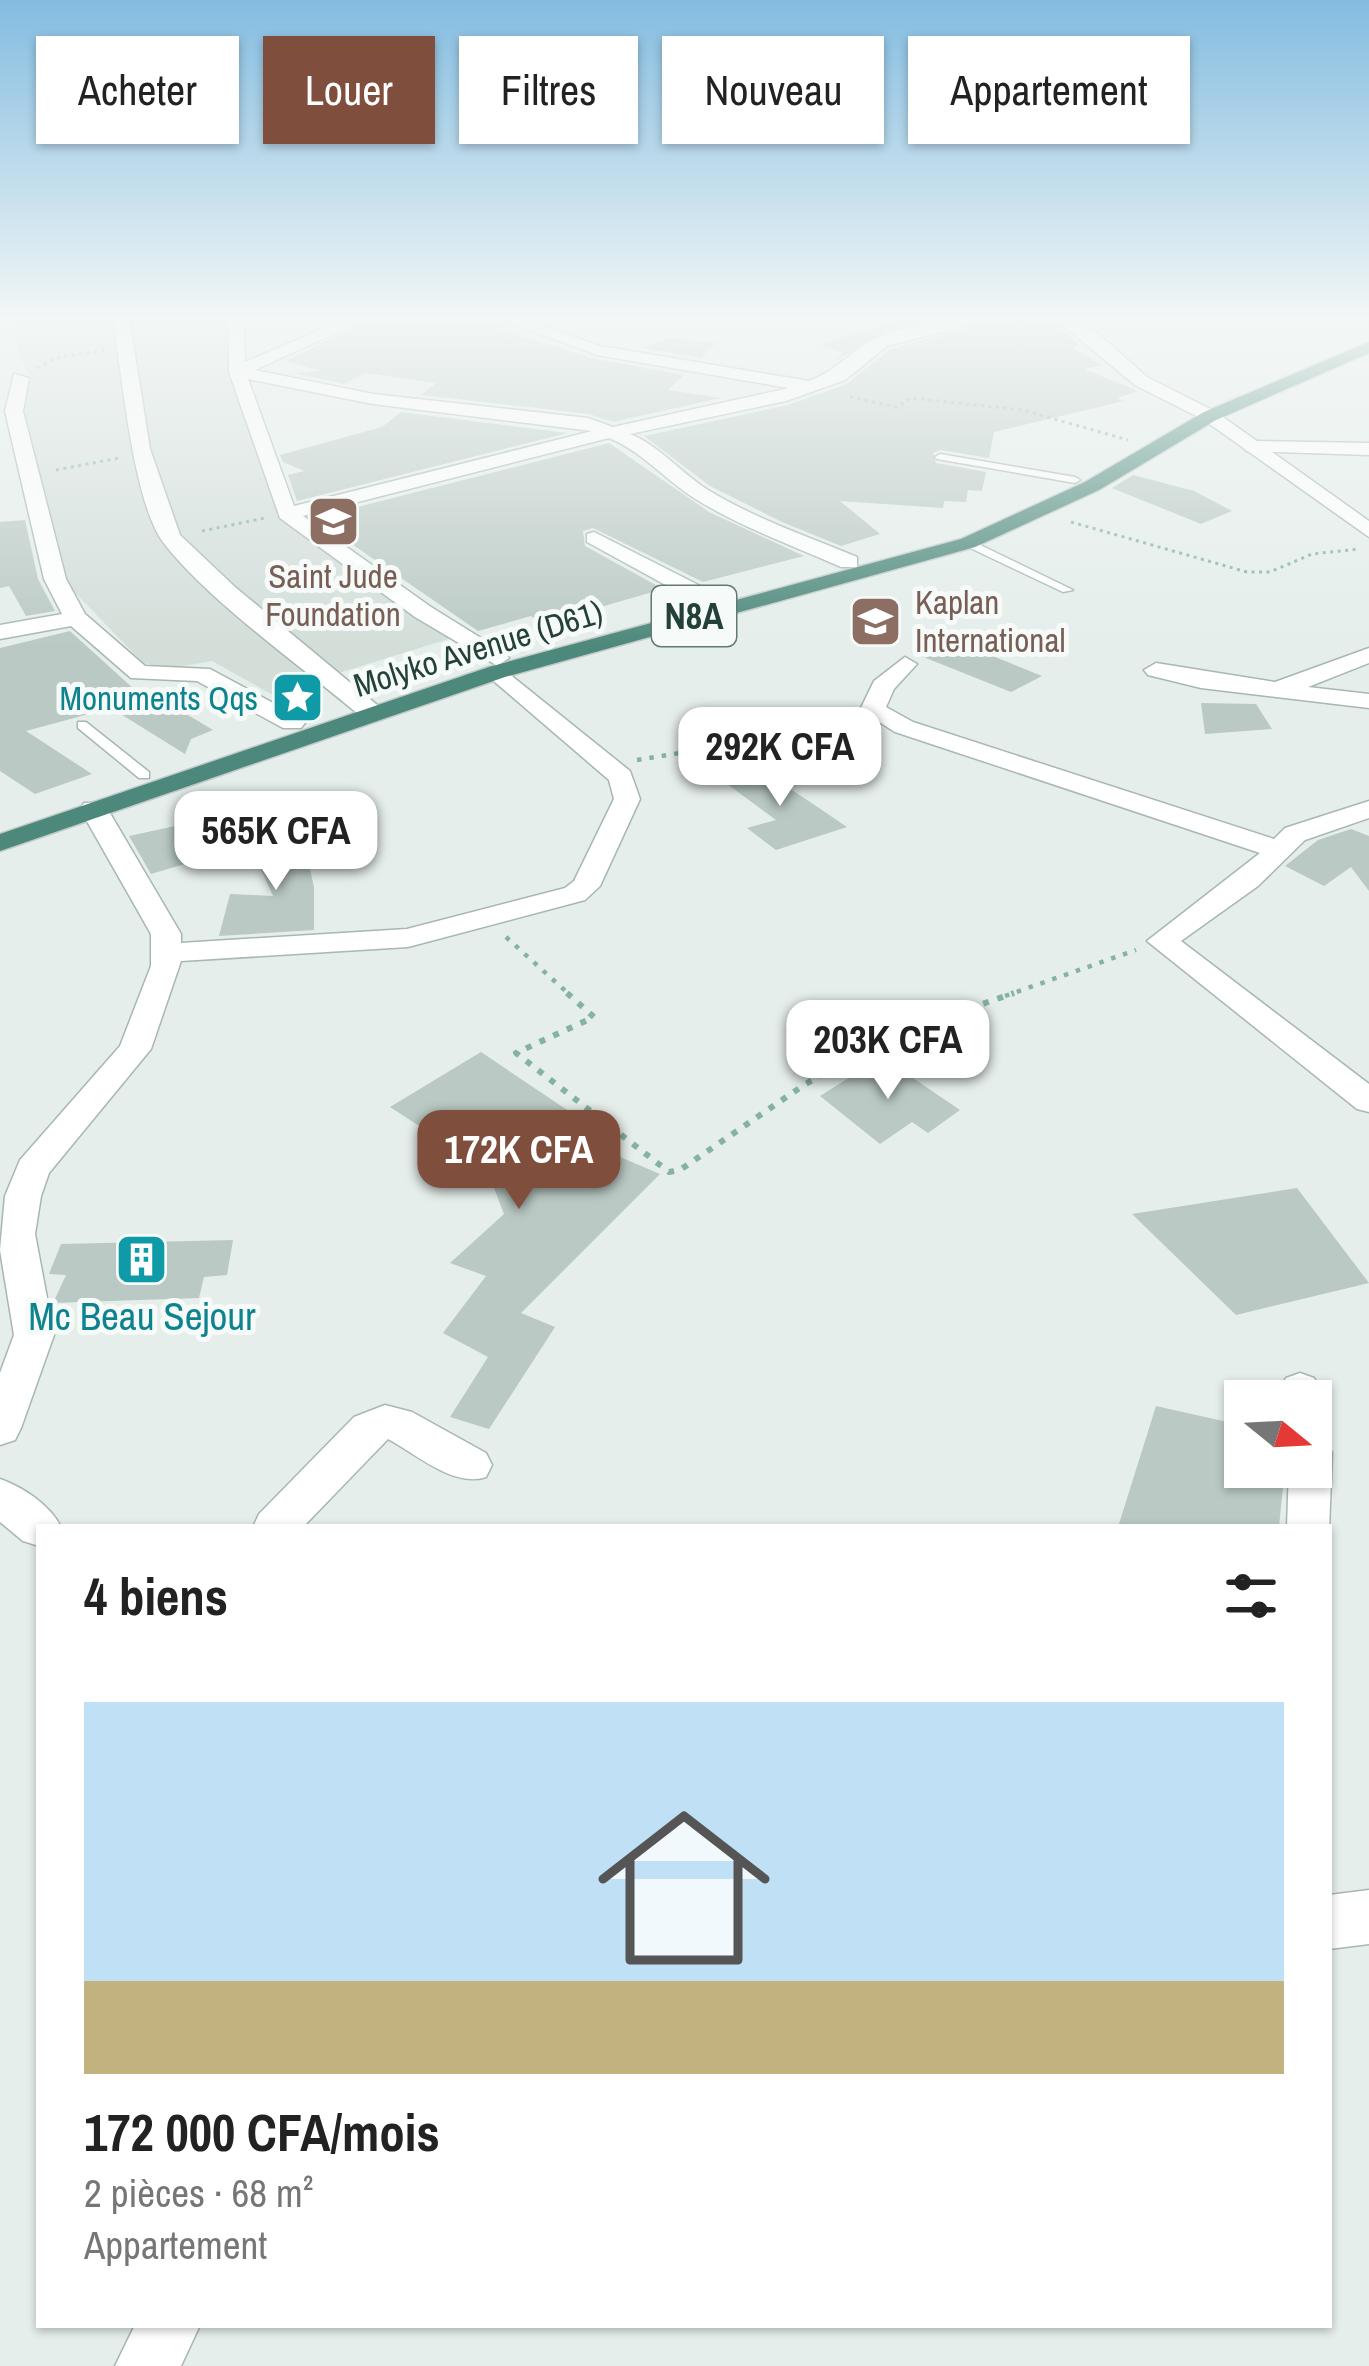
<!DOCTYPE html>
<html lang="fr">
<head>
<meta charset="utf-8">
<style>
  body { margin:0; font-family:"Archivo Narrow",sans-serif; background:#f2f2f2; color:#222; height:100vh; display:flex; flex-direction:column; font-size:45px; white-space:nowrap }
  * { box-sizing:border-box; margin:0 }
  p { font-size:39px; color:#767676 }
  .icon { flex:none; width:66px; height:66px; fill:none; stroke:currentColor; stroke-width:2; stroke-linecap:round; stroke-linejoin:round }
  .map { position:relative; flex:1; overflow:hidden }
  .sheet { position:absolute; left:36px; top:1524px; width:1296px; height:804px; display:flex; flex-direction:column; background:#fff; border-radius:0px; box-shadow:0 3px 9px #0004 }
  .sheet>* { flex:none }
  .hud { position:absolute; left:36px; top:36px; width:1299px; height:108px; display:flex; gap:24px }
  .needle { width:78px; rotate:108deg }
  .tools { position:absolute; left:1224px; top:1380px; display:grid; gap:24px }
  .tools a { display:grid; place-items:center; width:108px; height:108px; border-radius:0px; background:#fff; box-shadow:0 3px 9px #0004; font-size:60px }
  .price { position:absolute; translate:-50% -102px; padding:0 27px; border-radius:24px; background:#fff; color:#222; font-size:39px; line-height:78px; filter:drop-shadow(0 3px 6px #0008) }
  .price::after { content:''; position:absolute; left:50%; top:72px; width:36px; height:27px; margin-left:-18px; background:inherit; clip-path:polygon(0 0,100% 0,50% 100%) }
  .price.selected { background:#804e3d; color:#fff }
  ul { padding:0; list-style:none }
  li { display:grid; align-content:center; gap:24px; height:636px; padding:0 48px }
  li span { display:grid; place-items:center; height:372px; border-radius:0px; color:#555 }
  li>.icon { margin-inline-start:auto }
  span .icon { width:216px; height:216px; fill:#fffc; stroke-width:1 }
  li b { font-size:51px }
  h2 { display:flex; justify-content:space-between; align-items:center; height:144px; padding:0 48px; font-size:51px }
  .tag { padding:0 42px; border-radius:0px; background:#fff; box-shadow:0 3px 9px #0004; font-size:42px; line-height:108px }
  .tag.selected { background:#804e3d; color:#fff }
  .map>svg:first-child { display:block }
</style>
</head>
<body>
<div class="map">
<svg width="1369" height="2366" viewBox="0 0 1369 2366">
  <rect width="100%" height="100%" fill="#e5eeea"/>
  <path fill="#d3ded9" d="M14 317H231L285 521 455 637 271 694 212 661 171 668 143 663 60 577 25 409 31 377 19 357Z"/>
  <g fill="#bac9c3">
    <path d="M375 317H491L510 328 501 330 595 359 684 375 668 390 721 398 613 422 589 414 421 395 436 383 365 373 344 384 295 373 320 371 286 361Z"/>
    <path d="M906 317H941L885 330 834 362 843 352 820 345Z"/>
    <path d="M1004 317H1049L1078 344 1074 349 1102 365 1084 369 1138 391 1117 398 1124 401 994 432 989 458 941 450 933 453 936 463 986 472 982 491 968 490 966 502 944 501 943 508 840 501 880 534 841 546 782 522 710 486 644 436 788 405 847 384 889 350Z"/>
    <path d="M670 338 716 343 701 358 642 348Z"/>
    <path d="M401 412 568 433 297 501 288 475 304 471 283 462 280 455 382 427Z"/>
    <path d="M609 443 709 512 804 556 703 582 593 528 583 531 585 546 663 589 542 624 531 616 478 631 314 518Z"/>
    <path d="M1133 475 1194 491 1232 511 1201 524 1112 488Z"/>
    <path d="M25 520 38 579 55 611 26 616 9 586 0 588V522Z"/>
    <path d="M70 631 147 701 158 697 213 730 191 739 185 754 111 708 26 731 92 774 35 794 0 771V648Z"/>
    <path d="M946 637 1042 676 1011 692 911 652Z"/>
    <path d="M1201 703 1256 704 1272 729 1205 734Z"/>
    <path d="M753 764 819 808 847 827 776 850 747 828 776 820 715 775Z"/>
    <path d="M180 825 198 860 151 874 129 836Z"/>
    <path d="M1351 829 1369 836V891L1351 867 1324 886 1285 866 1318 840Z"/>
    <path d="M302 834 314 887V930L219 936 230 894 273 896 250 845Z"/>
    <path d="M481 1052 579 1118 559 1131 660 1174 521 1313 555 1327 489 1429 450 1417 488 1357 443 1333 486 1276 450 1263 504 1214 487 1170 390 1107Z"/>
    <path d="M882 1057 960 1110 928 1133 912 1122 880 1144 820 1096Z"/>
    <path d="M1297 1188 1369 1283 1236 1315 1132 1214Z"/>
    <path d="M233 1240 227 1275 204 1277 199 1298 53 1303 66 1275 49 1274 61 1244Z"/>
    <path d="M1156 1406 1245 1426V1467H1285L1279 1527H1118Z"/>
  </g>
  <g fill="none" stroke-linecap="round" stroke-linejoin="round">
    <defs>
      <g id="service">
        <path d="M940 454 1075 477 1080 480 1075 483 937 459 935 457Z"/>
        <path d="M964 541H972L1073 590 1063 592 964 545Z"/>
        <path d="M78 722H86L149 772V778H139L78 728Z"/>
      </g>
      <g id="minor">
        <path d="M113 317H129L150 449 180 535 235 587 382 709 385 714 382 719H364C305 669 208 601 163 542 133 502 121 369 113 317Z"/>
        <path d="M228 317H244L245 362 350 317H371L255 370 373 394 588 418 613 427 789 388 597 355 495 317H518L600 346 809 381C836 371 850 352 874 339 903 324 967 317 1000 317L887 346 845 380 786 401 630 434C660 446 681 473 708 490 754 518 806 536 857 557V567H841C792 545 740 527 694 498 664 479 643 452 609 438L303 516 431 607 505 653 509 658 498 665 630 771 640 799 600 886 585 900 408 947 181 961 151 1049 49 1173 41 1196 35 1234 54 1335 21 1428 15 1440 0 1445V1373L14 1335 0 1250 5 1196 20 1160 120 1046 151 966V934L80 809 84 803H104L181 934V943L407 929 565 888 574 881 614 799 609 780 489 677 485 672 496 665 415 617 280 518 229 372ZM248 379 373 404 592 431 294 506Z"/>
        <path d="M14 374 29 378 23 411 66 579 85 614 145 666 210 669 301 718 305 723 301 728H283L197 681 131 678 71 626 0 639V625L62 614 44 579 5 411Z"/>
        <path d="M1253 441 1369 443V455L1246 451 1244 447Z"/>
        <path d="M594 532 720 596 723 601 712 608 704 606 587 542V534Z"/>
        <path d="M1369 648V663L1308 687 1369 694V708L1201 688 1148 675 1144 670 1156 663 1275 682Z"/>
        <path d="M905 657 917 664 894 689 886 707 913 722 1274 839 1285 828 1369 801V818L1305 840 1258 886 1181 941 1369 1084V1112L1357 1109 1147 941 1260 853 895 732 860 710 874 681Z"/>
        <path d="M1300 1373 1314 1378C1322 1391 1324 1399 1317 1412L1311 1414V1401H1281L1280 1389 1286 1378Z"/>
        <path d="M385 1405 412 1412 486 1453 492 1465 486 1477C454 1488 416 1454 388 1439L303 1527H253L259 1514 354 1417Z"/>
        <path d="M1311 1436 1326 1441 1332 1453 1329 1531V1527H1287L1289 1467H1311Z"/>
        <path d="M0 1479C23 1487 50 1505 61 1527H39V1546L23 1541 0 1522Z"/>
        <path d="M1369 1890V1944L1329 1949V1895Z"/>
        <path d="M135 2325H200L181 2366H115Z"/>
      </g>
      <path id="tertiary" d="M1053 317H1072L1101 336 1147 377 1216 412 1369 521V537L1204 420 1135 385Z"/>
      <path id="trunk" d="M1369 342V353L1216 420 1099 490 975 547 505 677 0 851V834L489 667 961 539 1085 482 1204 412Z"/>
    </defs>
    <use href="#service" stroke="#a7b7b1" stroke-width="3"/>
    <use href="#minor" stroke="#a7b7b1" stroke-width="3"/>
    <use href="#tertiary" stroke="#a7b7b1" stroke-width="3"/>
    <use href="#trunk" stroke="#c1cac8" stroke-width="3"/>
    <g stroke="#85b2a4" stroke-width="3" stroke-dasharray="3 4.5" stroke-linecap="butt">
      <path d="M1354 317 1369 321"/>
      <path d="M37 368 55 358 104 350"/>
      <path d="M850 397 896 407 911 398 1023 410 1128 440"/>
      <path d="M56 470 119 458"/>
      <path d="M1071 522 1247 572H1270L1312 554 1359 549"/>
      <path d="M202 531 265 518"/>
    </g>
    <g stroke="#85b2a4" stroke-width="4.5" stroke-dasharray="4.5 8" stroke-linecap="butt">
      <path d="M637 760 837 727 853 719"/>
      <path d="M506 937 571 996"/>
      <path d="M1005 996 1136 950"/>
    </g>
    <path stroke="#85b2a4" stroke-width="6" stroke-dasharray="6 9" stroke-linecap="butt" d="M567 993 594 1017 516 1053 669 1172 680 1170 804 1085 887 1037 1014 993"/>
    <use href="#service" fill="#fff" fill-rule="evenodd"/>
    <use href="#minor" fill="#fff" fill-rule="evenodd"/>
    <use href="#tertiary" fill="#fff" fill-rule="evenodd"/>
    <use href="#trunk" fill="#4c887b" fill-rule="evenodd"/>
  </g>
  <linearGradient id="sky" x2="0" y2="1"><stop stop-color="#83bce0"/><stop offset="0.49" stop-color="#f3f7f6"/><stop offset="1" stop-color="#f3f7f6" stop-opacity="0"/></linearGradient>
  <rect width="1369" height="648" fill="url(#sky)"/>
  <defs>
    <symbol id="school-square" viewBox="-11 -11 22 22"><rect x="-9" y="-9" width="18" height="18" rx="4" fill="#8d6e63" stroke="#f6faf8"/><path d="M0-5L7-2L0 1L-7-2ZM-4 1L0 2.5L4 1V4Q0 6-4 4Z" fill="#fff"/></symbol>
    <symbol id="sight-square" viewBox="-11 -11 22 22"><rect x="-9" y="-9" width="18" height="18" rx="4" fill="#0f9aa8" stroke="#f6faf8"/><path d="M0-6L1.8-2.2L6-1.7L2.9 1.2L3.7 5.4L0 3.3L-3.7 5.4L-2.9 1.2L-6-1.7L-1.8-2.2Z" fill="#fff"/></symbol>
    <symbol id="building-square" viewBox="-11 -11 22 22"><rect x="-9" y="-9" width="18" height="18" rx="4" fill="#0f9aa8" stroke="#f6faf8"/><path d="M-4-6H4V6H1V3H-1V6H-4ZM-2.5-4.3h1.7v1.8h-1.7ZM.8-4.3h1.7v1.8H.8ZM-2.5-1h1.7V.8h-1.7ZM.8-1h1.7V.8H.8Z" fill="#fff"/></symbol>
  </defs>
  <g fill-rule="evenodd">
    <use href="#school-square" x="304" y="492" width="59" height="59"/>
    <use href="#school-square" x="846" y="592" width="59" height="59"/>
    <use href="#sight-square" x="268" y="668" width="59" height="59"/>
    <use href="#building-square" x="112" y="1230" width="59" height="59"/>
  </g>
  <g text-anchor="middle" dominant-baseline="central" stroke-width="10" stroke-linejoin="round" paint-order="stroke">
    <g font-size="33" fill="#785e54" stroke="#f6faf8">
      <text x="333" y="576">Saint Jude<tspan x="333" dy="38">Foundation</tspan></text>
      <text x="915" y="602" text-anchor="start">Kaplan<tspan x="915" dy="38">International</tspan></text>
    </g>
    <g font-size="33" fill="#234139" stroke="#f6faf8">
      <text transform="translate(478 648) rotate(-17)">Molyko Avenue (D61)</text>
    </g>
    <g font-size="33" fill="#0d838f" stroke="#f6faf8" text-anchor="end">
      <text x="258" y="698">Monuments Qqs</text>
    </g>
    <rect fill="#f6faf8" stroke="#627872" stroke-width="3" x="652" y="586" width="84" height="60" rx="9"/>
    <g font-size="36" font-weight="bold" fill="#234139">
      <text x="694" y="616">N8A</text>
    </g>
    <g font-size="39" fill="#0d838f" stroke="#f6faf8">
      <text x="142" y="1316">Mc Beau Sejour</text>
    </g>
  </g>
</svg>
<div class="tools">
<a><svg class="needle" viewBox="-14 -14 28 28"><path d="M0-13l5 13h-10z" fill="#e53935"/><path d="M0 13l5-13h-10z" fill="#767676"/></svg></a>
</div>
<b class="price" style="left:780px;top:809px">292K CFA</b>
<b class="price" style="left:276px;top:893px">565K CFA</b>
<b class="price" style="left:888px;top:1102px">203K CFA</b>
<b class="price selected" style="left:519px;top:1212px">172K CFA</b>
<div class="hud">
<a class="tag">Acheter</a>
<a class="tag selected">Louer</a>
<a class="tag">Filtres</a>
<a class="tag">Nouveau</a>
<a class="tag">Appartement</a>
</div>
<section class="sheet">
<h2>4 biens<svg class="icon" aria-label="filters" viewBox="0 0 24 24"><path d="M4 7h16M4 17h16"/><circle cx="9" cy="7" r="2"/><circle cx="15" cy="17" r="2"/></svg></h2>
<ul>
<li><span style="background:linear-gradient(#bfe0f5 75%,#c2b280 0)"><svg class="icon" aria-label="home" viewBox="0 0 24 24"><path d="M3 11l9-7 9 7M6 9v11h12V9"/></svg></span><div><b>172 000 CFA/mois</b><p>2 pièces · 68 m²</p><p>Appartement</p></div></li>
</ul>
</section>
</div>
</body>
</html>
